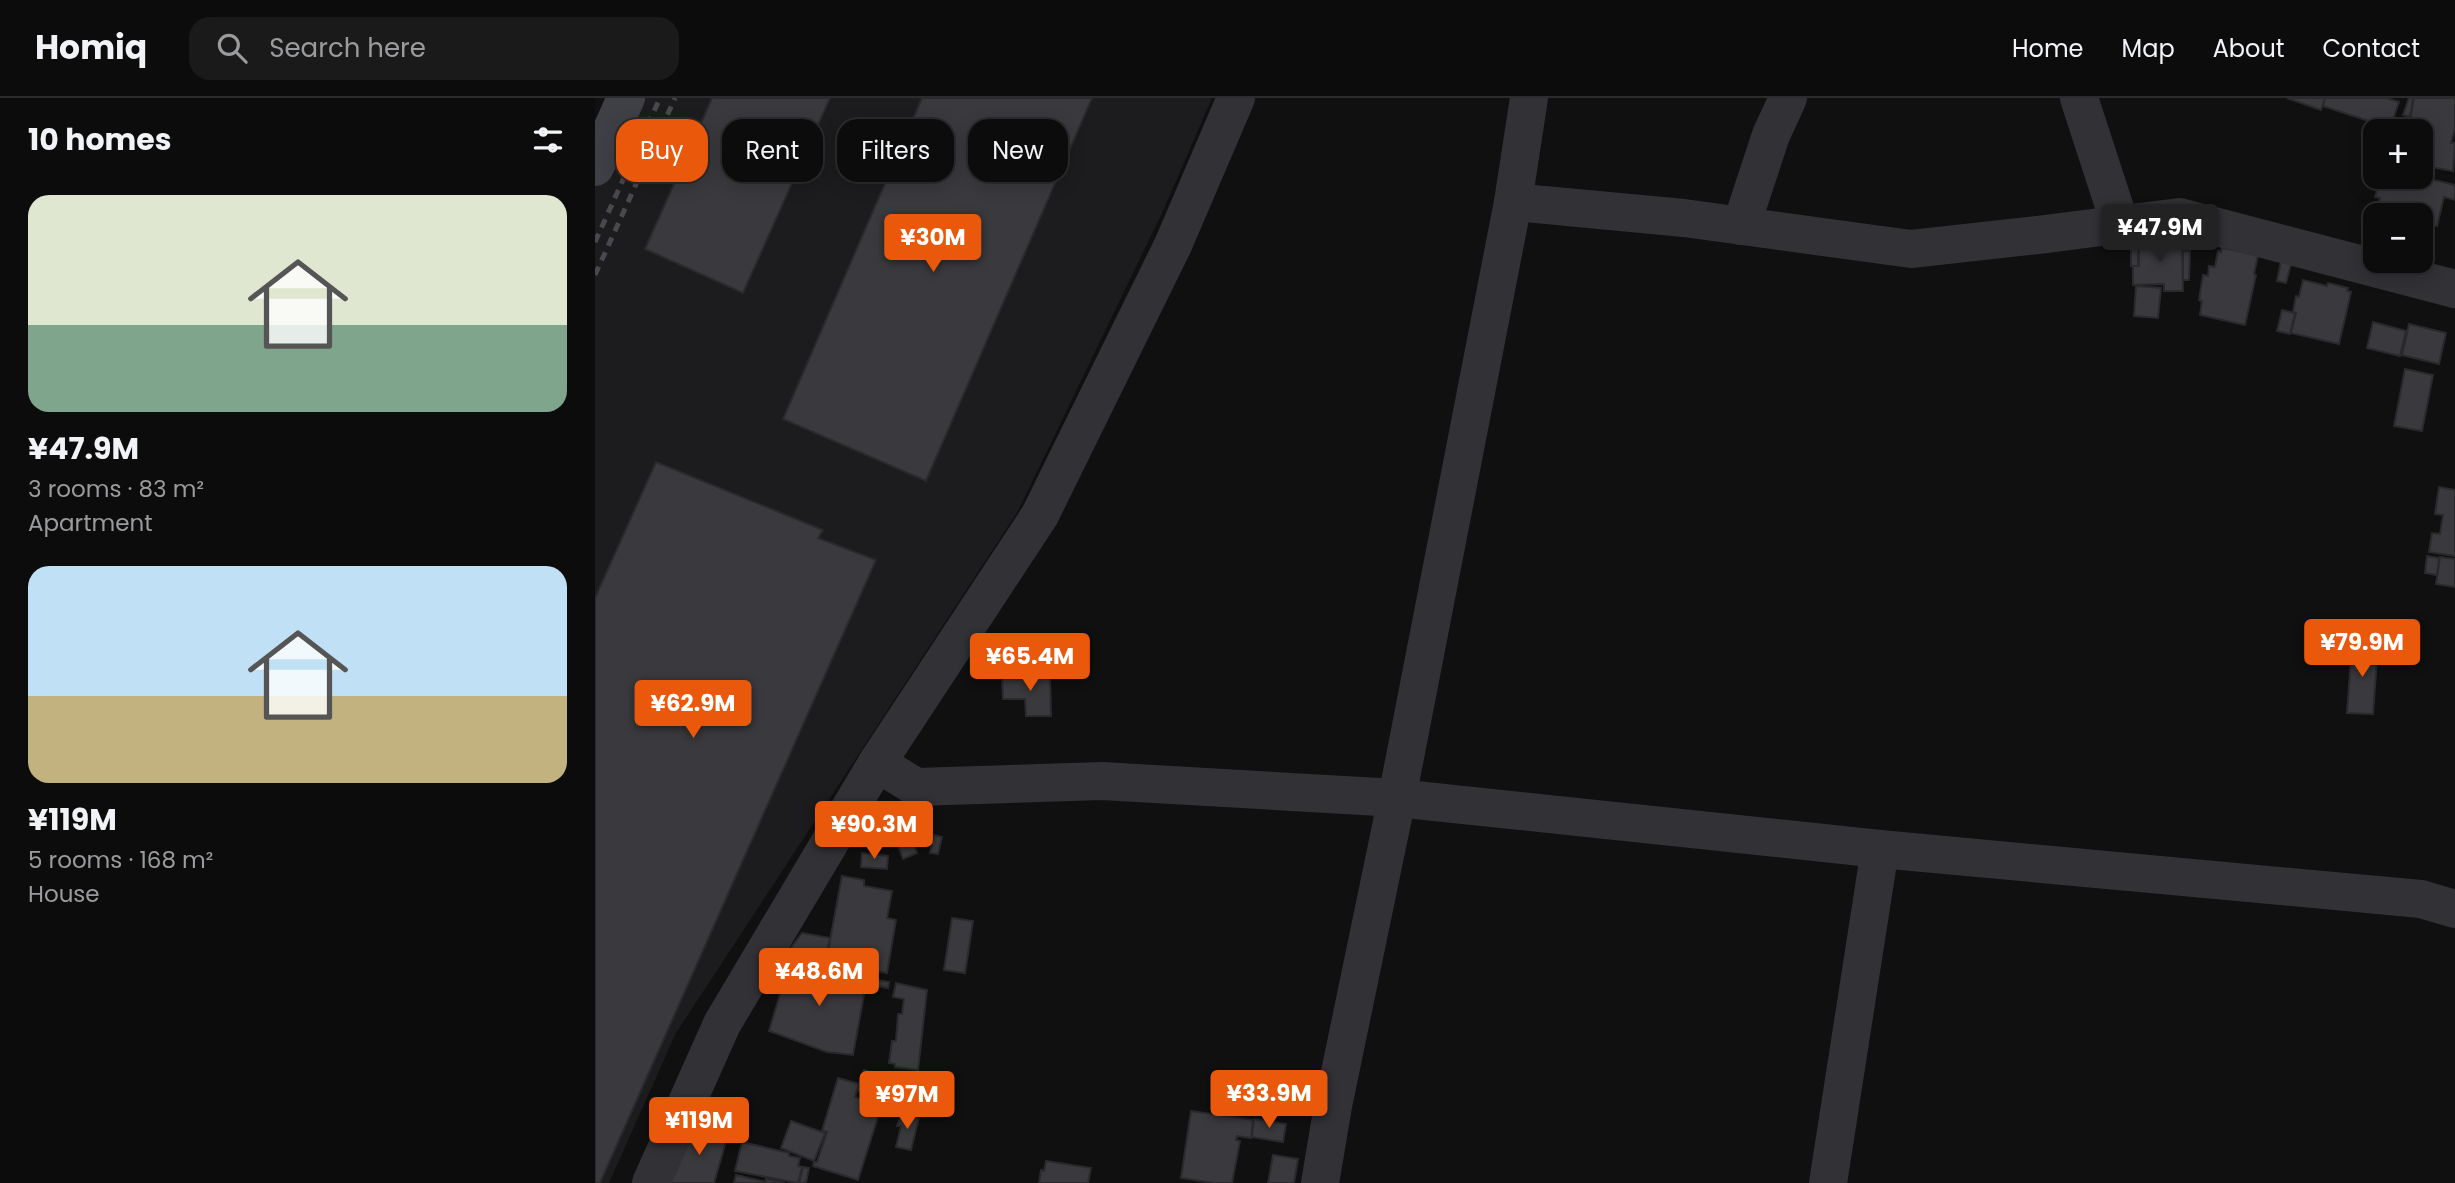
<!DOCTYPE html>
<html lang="en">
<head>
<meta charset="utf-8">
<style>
  body { margin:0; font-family:Poppins,sans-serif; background:#1a1a1b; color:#f1f3f6; height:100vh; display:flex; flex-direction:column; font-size:26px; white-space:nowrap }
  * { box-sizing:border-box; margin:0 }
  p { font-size:23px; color:#9a9b9d }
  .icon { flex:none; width:38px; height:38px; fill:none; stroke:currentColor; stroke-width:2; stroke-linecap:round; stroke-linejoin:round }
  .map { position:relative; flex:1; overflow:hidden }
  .details { display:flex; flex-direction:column; background:#0c0c0d; width:595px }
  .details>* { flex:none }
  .top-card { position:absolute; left:21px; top:21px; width:665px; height:63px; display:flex; gap:14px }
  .buttons { position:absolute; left:1768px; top:21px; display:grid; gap:14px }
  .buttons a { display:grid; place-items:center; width:70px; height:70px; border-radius:14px; background:#0c0c0d; box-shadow:0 4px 18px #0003,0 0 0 2px #2c2c2e; font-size:35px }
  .price { position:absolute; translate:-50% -60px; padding:0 16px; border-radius:7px; background:#ea580c; color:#fff; font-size:23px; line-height:46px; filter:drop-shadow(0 2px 4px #0008) }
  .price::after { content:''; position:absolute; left:50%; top:42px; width:21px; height:16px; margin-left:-10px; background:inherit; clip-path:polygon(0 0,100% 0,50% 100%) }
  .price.on { background:#222; color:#fff }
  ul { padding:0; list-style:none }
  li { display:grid; align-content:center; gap:14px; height:371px; padding:0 28px }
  li span { display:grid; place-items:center; height:217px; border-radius:21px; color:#555 }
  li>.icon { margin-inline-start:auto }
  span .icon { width:126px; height:126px; fill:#fffc; stroke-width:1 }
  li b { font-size:30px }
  h2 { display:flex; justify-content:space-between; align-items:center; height:84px; padding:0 28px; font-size:30px }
  .tag { padding:0 24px; border-radius:21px; background:#0c0c0d; box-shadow:0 4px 18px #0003,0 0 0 2px #2c2c2e; font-size:24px; line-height:63px }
  .tag.on { background:#ea580c; color:#fff }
  header { display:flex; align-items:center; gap:42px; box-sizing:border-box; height:98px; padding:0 35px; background:#0c0c0d; border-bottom:2px solid #2c2c2e }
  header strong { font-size:33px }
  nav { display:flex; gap:38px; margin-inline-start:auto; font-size:24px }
  .search { width:490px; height:63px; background:#1a1a1b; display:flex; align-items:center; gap:18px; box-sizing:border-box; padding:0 24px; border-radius:21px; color:#9a9b9d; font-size:26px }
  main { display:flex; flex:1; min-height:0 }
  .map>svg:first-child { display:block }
</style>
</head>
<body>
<header>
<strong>Homiq</strong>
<div class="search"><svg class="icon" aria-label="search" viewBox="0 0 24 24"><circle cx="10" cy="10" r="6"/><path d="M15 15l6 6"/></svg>Search here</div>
<nav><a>Home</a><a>Map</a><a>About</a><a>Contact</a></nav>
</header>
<main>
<section class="details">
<h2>10 homes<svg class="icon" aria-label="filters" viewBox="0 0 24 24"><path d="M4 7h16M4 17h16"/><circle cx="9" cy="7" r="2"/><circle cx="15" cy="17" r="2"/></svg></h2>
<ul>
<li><span style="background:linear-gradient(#dfe7d0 60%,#7fa58c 0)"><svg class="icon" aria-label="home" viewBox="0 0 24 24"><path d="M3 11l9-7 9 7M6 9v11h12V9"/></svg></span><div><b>¥47.9M</b><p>3 rooms · 83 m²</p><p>Apartment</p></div></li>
<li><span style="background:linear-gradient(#bfe0f5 60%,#c2b280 0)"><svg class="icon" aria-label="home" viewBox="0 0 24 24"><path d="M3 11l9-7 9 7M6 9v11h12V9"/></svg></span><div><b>¥119M</b><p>5 rooms · 168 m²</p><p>House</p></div></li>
</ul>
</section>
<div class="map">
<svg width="1860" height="1085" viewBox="0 0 1860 1085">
  <rect width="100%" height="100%" fill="#101011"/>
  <path fill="#1c1c1e" d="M40 0H617L567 115 423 413 81 935 14 1085H0V87Z"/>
  <g fill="#3a3a3e" stroke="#2a2a2d" stroke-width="2">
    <path d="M117 0H235L148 195 50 151Z"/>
    <path d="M327 0H497L331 383 188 321Z"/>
    <path d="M1692 0H1730L1726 12Z"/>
    <path d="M1730 0H1792L1804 4 1795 30 1728 8Z"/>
    <path d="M1814 0H1818L1815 19 1808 17Z"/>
    <path d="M1819 0H1860V30L1856 45H1860L1858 73 1825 67V33H1813Z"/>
    <path d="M1800 80 1834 88 1835 81 1860 87V102L1849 99 1842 128 1832 126 1825 154V117H1781L1785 100 1780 99 1783 88 1788 90V86L1798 89Z"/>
    <path d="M1780 122V153L1773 151Z"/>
    <rect x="1536" y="138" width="7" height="30"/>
    <path d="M1544 142H1587L1588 193H1569V186L1538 187V168H1544Z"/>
    <path d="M1627 150 1663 157 1659 176 1661 177 1650 227 1605 217 1607 203 1604 202 1608 177 1613 178 1614 168 1620 169 1623 153 1626 154Z"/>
    <path d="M1588 153H1595L1594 182H1588Z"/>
    <path d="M1687 159 1697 162 1691 185 1682 183Z"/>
    <path d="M1708 182 1732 188 1733 185 1753 190 1752 193 1756 194 1744 246 1696 235 1701 215 1698 214 1701 198 1704 199Z"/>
    <path d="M1541 188 1566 190 1563 220 1539 218Z"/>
    <path d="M1687 212 1700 215 1695 236 1682 233Z"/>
    <path d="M1778 224 1811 233 1805 258 1772 250Z"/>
    <path d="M1814 226 1851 235 1844 266 1807 257Z"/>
    <path d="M1810 271 1838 277 1827 333 1799 328Z"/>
    <path d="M61 364 228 432 223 440 281 462 5 1085H0V500Z"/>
    <path d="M1844 389 1860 392V458L1834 454 1837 435 1845 436 1848 417 1840 416Z"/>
    <path d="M1832 458 1844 460 1842 477 1830 475Z"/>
    <path d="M1845 459 1860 461V489L1841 486Z"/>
    <path d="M1757 545 1783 547 1778 616 1752 615Z"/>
    <path d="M455 577 456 618H431L430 601H408L407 578Z"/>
    <path d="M331 726 338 742 320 749 322 755 308 761 300 739Z"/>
    <path d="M339 737 347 739 343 756 335 755Z"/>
    <path d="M267 755 293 758 292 771 266 769Z"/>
    <path d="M247 778 269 782V788L297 793 292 820 301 822 292 875 231 864Z"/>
    <path d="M357 820 378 823 370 875 349 872Z"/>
    <path d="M207 835 235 840 230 864 189 859Z"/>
    <path d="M191 863 272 880 258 957 232 954 174 933 185 896 180 894 184 874 189 875Z"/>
    <path d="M273 880 294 884 293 890 272 886Z"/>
    <path d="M301 885 332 892 323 972 300 969V966L294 965 297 943H301L303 916H307L309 901 298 899Z"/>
    <path d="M269 972 320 988 312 1013 274 1002 276 996 262 992Z"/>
    <path d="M243 980 264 986 260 999 286 1009 263 1082 218 1068 219 1064H222L232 1034 227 1033Z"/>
    <path d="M596 1013 658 1022 656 1040 642 1038 641 1042 645 1043 637 1085H619L586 1080Z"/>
    <path d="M306 1015 324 1019 316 1052 301 1049 306 1028H302Z"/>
    <path d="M659 1021 691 1026 688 1044 657 1039Z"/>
    <path d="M196 1023 230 1035 219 1063 186 1050Z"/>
    <path d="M92 1028 132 1040 119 1085H75Z"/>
    <path d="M147 1044 194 1055V1058L205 1060 203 1068 207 1069 203 1085 140 1073Z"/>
    <path d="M678 1057 703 1061 699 1085H673Z"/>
    <path d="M451 1063 496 1070 493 1085H444L446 1072 449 1073Z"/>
    <path d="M208 1069 214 1070 211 1085H204Z"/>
    <path d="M141 1077 171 1084V1081L190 1085H139Z"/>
  </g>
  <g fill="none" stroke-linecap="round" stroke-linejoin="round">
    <g stroke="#313136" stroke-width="38">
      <path d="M1484 0 1525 126"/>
      <path d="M918 104 1089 120 1316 151 1443 137 1584 119 1860 191"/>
      <path d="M1146 128 1176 37 1193 0"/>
      <path d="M282 665 321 689 507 683 802 700 1285 751 1826 801 1860 811"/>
      <path d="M56 1085 127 926 282 665 445 417 578 147 641 0"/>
      <path d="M725 1085 738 1008 802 700 918 104 934 0"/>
      <path d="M1233 1085 1285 751"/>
    </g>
    <path stroke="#3f4046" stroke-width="38" d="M0 69 31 0"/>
    <g stroke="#48494f" stroke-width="5" stroke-dasharray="9 7" stroke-linecap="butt">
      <path d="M0 144 65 0"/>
      <path d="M0 177 80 0"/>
    </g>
  </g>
</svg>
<div class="buttons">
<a>+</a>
<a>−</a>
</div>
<b class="price on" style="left:1565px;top:166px">¥47.9M</b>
<b class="price" style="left:338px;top:176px">¥30M</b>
<b class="price" style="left:1767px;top:581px">¥79.9M</b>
<b class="price" style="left:435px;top:595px">¥65.4M</b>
<b class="price" style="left:98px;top:642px">¥62.9M</b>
<b class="price" style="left:279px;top:763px">¥90.3M</b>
<b class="price" style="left:224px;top:910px">¥48.6M</b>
<b class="price" style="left:674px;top:1032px">¥33.9M</b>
<b class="price" style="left:312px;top:1033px">¥97M</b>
<b class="price" style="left:104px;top:1059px">¥119M</b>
<div class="top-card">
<a class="tag on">Buy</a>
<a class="tag">Rent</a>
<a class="tag">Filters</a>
<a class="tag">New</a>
</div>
</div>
</main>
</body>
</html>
